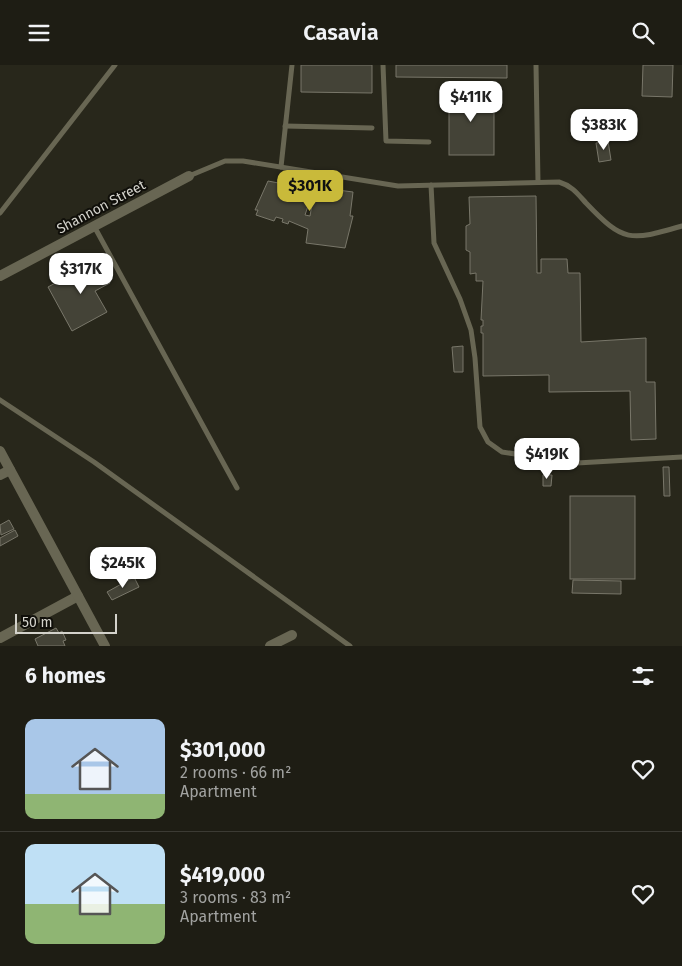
<!DOCTYPE html>
<html lang="en">
<head>
<meta charset="utf-8">
<style>
  body { margin:0; font-family:"Fira Sans",sans-serif; background:#2b2a22; color:#f1f3f6; height:100vh; display:flex; flex-direction:column; font-size:19px; white-space:nowrap }
  * { box-sizing:border-box; margin:0 }
  p { font-size:16px; color:#a1a2a0 }
  .icon { flex:none; width:28px; height:28px; fill:none; stroke:currentColor; stroke-width:2; stroke-linecap:round; stroke-linejoin:round }
  .map { position:relative; height:581px; overflow:hidden }
  .details { display:flex; flex-direction:column; background:#1e1d14; flex:1 }
  .details>* { flex:none }
  .scale { position:absolute; left:15px; bottom:12px; width:102px; box-sizing:border-box; padding-left:5px; border:2px solid #d3d2cb; border-top:0; font-size:14px; line-height:18px; white-space:nowrap; color:#d3d2cb; -webkit-text-stroke:4px #100f0a; paint-order:stroke }
  .price { position:absolute; translate:-50% -42px; padding:0 11px; border-radius:10px; background:#fff; color:#222; font-size:16px; line-height:32px; filter:drop-shadow(0 1px 2px #0008) }
  .price::after { content:''; position:absolute; left:50%; top:30px; width:15px; height:11px; margin-left:-8px; background:inherit; clip-path:polygon(0 0,100% 0,50% 100%) }
  .price.selected { background:#c9ba3a; color:#111 }
  ul { padding:0; list-style:none }
  li { display:flex; align-items:center; gap:15px; height:125px; padding:0 25px }
  li+li { border-top:1px solid #3c3b34 }
  li span { display:grid; place-items:center; flex:none; width:140px; height:100px; border-radius:10px; color:#555 }
  li>.icon { margin-inline-start:auto }
  span .icon { width:60px; height:60px; fill:#fffc; stroke-width:1 }
  li b { font-size:21px }
  h2 { display:flex; justify-content:space-between; align-items:center; height:60px; padding:0 25px; font-size:21px }
  header { display:flex; justify-content:space-between; align-items:center; height:65px; padding:0 25px; background:#1e1d14; font-size:22px; font-weight:600 }
  .map>svg:first-child { display:block }
</style>
</head>
<body>
<header><svg class="icon" aria-label="menu" viewBox="0 0 24 24"><path d="M4 6h16M4 12h16M4 18h16"/></svg>Casavia<svg class="icon" aria-label="search" viewBox="0 0 24 24"><circle cx="10" cy="10" r="6"/><path d="M15 15l6 6"/></svg></header>
<div class="map">
<svg width="682" height="581" viewBox="0 0 682 581">
  <rect width="100%" height="100%" fill="#28271b"/>
  <g fill="#444337" stroke="#79776a">
    <path d="M301 0H372V28L301 27Z"/>
    <path d="M396 0H507V13L396 12Z"/>
    <path d="M643 0H673L672 32 642 31Z"/>
    <rect x="449" y="27" width="45" height="63"/>
    <path d="M608 76 611 95 599 97 596 78Z"/>
    <path d="M268 116 300 122 297 134 309 138 305 150 310 151 315 122 353 127 350 151H353L345 183 306 178 308 164 289 156 288 159 282 157 283 154 276 152 274 156 256 150 258 145H255Z"/>
    <path d="M536 131 537 208H541V194H567L568 208H580L581 277 646 273V317H655L656 374 631 375 630 326 549 327V310L483 311V268H481V261H483V255H481L483 216H476V208L470 209V187L466 185V161L470 159 469 132Z"/>
    <path d="M97 195 110 218 95 226 107 247 72 266 48 222Z"/>
    <path d="M463 281V307H454L452 282Z"/>
    <path d="M663 402H669L670 431H664Z"/>
    <path d="M543 410H552L551 421H543Z"/>
    <rect x="570" y="431" width="65" height="83"/>
    <path d="M9 455 14 464 1 470 0 460Z"/>
    <path d="M15 465 18 471 0 481V473Z"/>
    <path d="M134 512 139 522 112 535 107 527Z"/>
    <path d="M573 515 621 516V529L572 528Z"/>
    <path d="M56 563 59 568 62 566 66 575 63 576 65 581H38L35 574Z"/>
  </g>
  <g fill="none" stroke-linecap="round" stroke-linejoin="round">
    <g stroke="#686653" stroke-width="5">
      <path d="M383 0 386 76 429 77"/>
      <path d="M536 0 538 117"/>
      <path d="M285 61 372 63"/>
      <path d="M281 102 292 0"/>
      <path d="M189 111 225 96H243L398 121 559 117C572 121 577 128 586 138 624 178 630 176 682 161"/>
      <path d="M431 120 434 178 460 234 471 265 475 293 480 362 488 377 502 387 577 398 682 392"/>
      <path d="M0 148 115 0"/>
      <path d="M94 161 237 423"/>
      <path d="M0 335 94 397 350 581"/>
    </g>
    <g stroke="#686653" stroke-width="10">
      <path d="M0 211 189 111"/>
      <path d="M0 410 10 405"/>
      <path d="M0 573 78 531"/>
      <path d="M270 581 292 570"/>
    </g>
    <path stroke="#686653" stroke-width="10" d="M0 386 105 581"/>
  </g>
  <g text-anchor="middle" dominant-baseline="central" stroke-width="4" stroke-linejoin="round" paint-order="stroke">
    <g font-size="14" fill="#d3d2cb" stroke="#100f0a">
      <text transform="translate(101 142) rotate(-28)">Shannon Street</text>
    </g>
  </g>
</svg>
<div class="scale">50 m</div>
<b class="price" style="left:471px;top:58px">$411K</b>
<b class="price" style="left:604px;top:86px">$383K</b>
<b class="price selected" style="left:310px;top:147px">$301K</b>
<b class="price" style="left:81px;top:230px">$317K</b>
<b class="price" style="left:547px;top:415px">$419K</b>
<b class="price" style="left:123px;top:524px">$245K</b>
</div>
<section class="details">
<h2>6 homes<svg class="icon" aria-label="filters" viewBox="0 0 24 24"><path d="M4 7h16M4 17h16"/><circle cx="9" cy="7" r="2"/><circle cx="15" cy="17" r="2"/></svg></h2>
<ul>
<li><span style="background:linear-gradient(#a9c7e8 75%,#8fb573 0)"><svg class="icon" aria-label="home" viewBox="0 0 24 24"><path d="M3 11l9-7 9 7M6 9v11h12V9"/></svg></span><div><b>$301,000</b><p>2 rooms · 66 m²</p><p>Apartment</p></div><svg class="icon" aria-label="heart" viewBox="0 0 24 24"><path d="M12 20l-8-8c-3-5 5-10 8-4 3-6 11-1 8 4z"/></svg></li>
<li><span style="background:linear-gradient(#bfe0f5 60%,#8fb573 0)"><svg class="icon" aria-label="home" viewBox="0 0 24 24"><path d="M3 11l9-7 9 7M6 9v11h12V9"/></svg></span><div><b>$419,000</b><p>3 rooms · 83 m²</p><p>Apartment</p></div><svg class="icon" aria-label="heart" viewBox="0 0 24 24"><path d="M12 20l-8-8c-3-5 5-10 8-4 3-6 11-1 8 4z"/></svg></li>
</ul>
</section>
</body>
</html>
